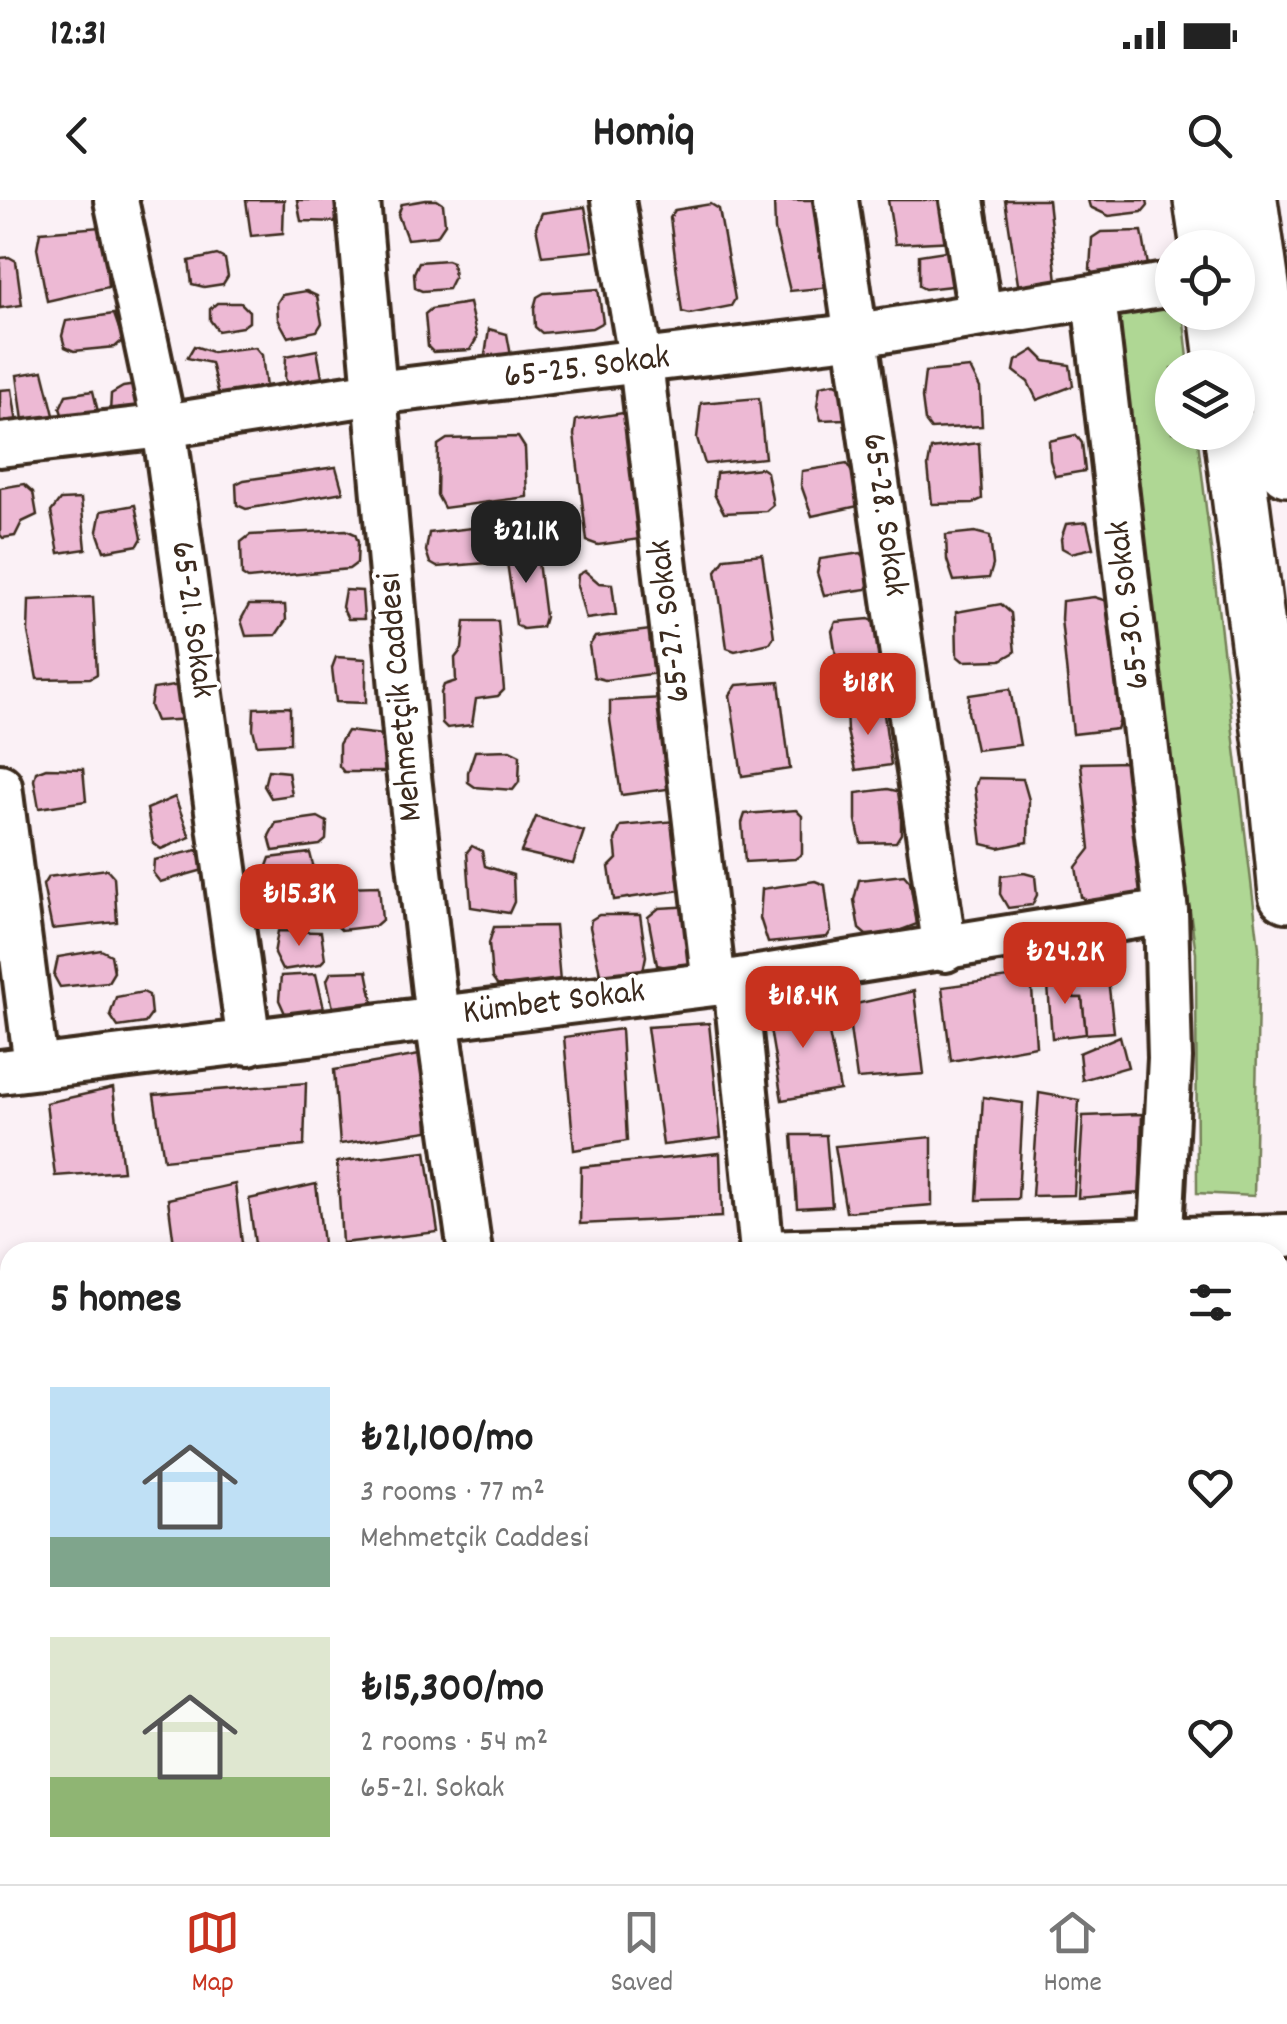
<!DOCTYPE html>
<html lang="en">
<head>
<meta charset="utf-8">
<style>
  body { margin:0; font-family:Dekko,sans-serif; background:#f2f2f2; color:#222; height:100vh; display:flex; flex-direction:column; font-size:38px; white-space:nowrap }
  * { box-sizing:border-box; margin:0 }
  p { font-size:32px; color:#767676 }
  .icon { flex:none; width:55px; height:55px; fill:none; stroke:currentColor; stroke-width:2; stroke-linecap:round; stroke-linejoin:round }
  .map { position:relative; flex:1; overflow:hidden }
  .side { position:absolute; left:0px; top:1042px; width:1288px; height:642px; display:flex; flex-direction:column; background:#fff; border-radius:30px 30px 0 0; box-shadow:0 5px 15px #0003 }
  .side>* { flex:none }
  .buttons { position:absolute; left:1155px; top:30px; display:grid; gap:20px }
  .buttons a { display:grid; place-items:center; width:100px; height:100px; border-radius:50%; background:#fff; box-shadow:0 5px 15px #0003; font-size:50px }
  .price { position:absolute; translate:-50% -85px; padding:0 22px; border-radius:20px; background:#c8321e; color:#fff; font-size:32px; line-height:65px; filter:drop-shadow(0 2px 5px #0008) }
  .price::after { content:''; position:absolute; left:50%; top:60px; width:30px; height:22px; margin-left:-15px; background:inherit; clip-path:polygon(0 0,100% 0,50% 100%) }
  .price.selected { background:#222; color:#fff }
  ul { padding:0; list-style:none }
  li { display:flex; align-items:center; gap:30px; height:250px; padding:0 50px }
  li span { display:grid; place-items:center; flex:none; width:280px; height:200px; border-radius:0px; color:#555 }
  li>.icon { margin-inline-start:auto }
  span .icon { width:120px; height:120px; fill:#fffc; stroke-width:1 }
  li b { font-size:42px }
  h2 { display:flex; justify-content:space-between; align-items:center; height:120px; padding:0 50px; font-size:42px }
  .status { display:flex; justify-content:space-between; align-items:center; height:70px; padding:0 50px; background:#fff; direction:ltr }
  .status svg { height:28px; fill:currentColor }
  header { display:flex; justify-content:space-between; align-items:center; height:130px; padding:0 50px; background:#fff; font-size:45px; font-weight:700 }
  .tab-bar { display:flex; justify-content:space-around; align-items:center; height:140px; border-top:2px solid #e0e0e0; background:#fff; font-size:28px; color:#767676 }
  .tab-bar a { display:grid; justify-items:center; gap:5px }
  .tab-bar .selected { color:#c8321e }
  .map>svg:first-child { display:block }
</style>
</head>
<body>
<div class="status"><b>12:31</b><svg viewBox="0 0 49 12"><path d="M0 12V9h3v3zM5 12V6h3v6zM10 12V3h3v9zM15 12V0h3v12zM26 1h20v11H26zM47 4h2v5h-2z"/></svg></div>
<header><svg class="icon" aria-label="back" viewBox="0 0 24 24"><path d="M15 5l-7 7 7 7"/></svg>Homiq<svg class="icon" aria-label="search" viewBox="0 0 24 24"><circle cx="10" cy="10" r="6"/><path d="M15 15l6 6"/></svg></header>
<div class="map">
<svg width="1287" height="1684" viewBox="0 0 1287 1684">
  <rect width="100%" height="100%" fill="#fbf1f6"/>
  <filter id="ink" filterUnits="userSpaceOnUse"><feTurbulence type="fractalNoise" baseFrequency=".01" numOctaves="2"/><feDisplacementMap in="SourceGraphic" scale="20" xChannelSelector="R" yChannelSelector="G"/><feConvolveMatrix kernelMatrix="1 2 1 2 8 2 1 2 1" color-interpolation-filters="sRGB"/></filter>
  <g filter="url(#ink)">
    <path fill="#afd794" stroke="#758059" stroke-width="2.5" d="M1172 102V112L1183 113 1189 167 1172 168V232L1197 233 1259 748 1254 996 1197 993 1196 753 1105 113Z"/>
    <g fill="#edb9d4" stroke="#3b2a1e" stroke-width="2.5">
      <path d="M246 0H284L283 33 251 36Z"/>
      <path d="M297 0H348L346 22 301 21Z"/>
      <path d="M426 0H437L443 4 445 24 437 36 407 39 398 15 402 4Z"/>
      <path d="M774 0H820L832 87 790 91 775 30Z"/>
      <path d="M888 0H951L955 41 895 44Z"/>
      <path d="M1005 0H1048L1057 81 1027 88 1018 84Z"/>
      <path d="M1088 0H1147L1148 5 1142 12 1109 16 1090 7Z"/>
      <path d="M711 4 719 9 735 99 731 106 690 114 682 112 670 18 675 10Z"/>
      <path d="M585 7 593 51 542 56 536 27 542 13Z"/>
      <path d="M100 27 104 36 108 87 47 101 37 48 40 32Z"/>
      <path d="M1142 31 1149 71 1096 81 1090 69 1092 38 1101 32Z"/>
      <path d="M945 51 952 55 956 80 951 86 925 89 919 86V55Z"/>
      <path d="M217 55 225 59 228 76 223 84 204 87 192 84 189 61Z"/>
      <path d="M9 57 16 61 22 105 0 108V58Z"/>
      <path d="M447 60 452 62 454 77 448 89 422 91 415 88 414 73 419 62Z"/>
      <path d="M598 89 603 122 592 128 542 133 535 127 534 108 537 97 544 93Z"/>
      <path d="M306 91 317 96 322 123 317 131 288 137 278 119 277 103 282 95Z"/>
      <path d="M217 103H241L249 111V122L242 127 218 131 210 120V109Z"/>
      <path d="M469 103 477 138 470 150 433 152 428 147 425 114 431 109Z"/>
      <path d="M114 114 123 140 115 147 74 151 65 147 62 136 66 121Z"/>
      <path d="M489 129 507 134 512 161 483 169Z"/>
      <path d="M194 146 212 152 255 147 262 155 266 188 256 195 220 200 211 163 187 158Z"/>
      <path d="M317 150 322 177 319 190 292 194 285 178 286 156Z"/>
      <path d="M1034 150 1045 161 1070 165 1073 186 1037 200 1028 182 1014 171 1016 161Z"/>
      <path d="M970 168 980 188 982 226 931 229 925 221 922 198 925 172Z"/>
      <path d="M43 171 54 215 51 231 24 228 17 175Z"/>
      <path d="M150 183 153 220 110 213 111 194 123 187Z"/>
      <path d="M835 183 844 187 845 219 821 220 817 206 820 186Z"/>
      <path d="M12 189 17 224 0 239V190Z"/>
      <path d="M93 191 101 224 68 233 60 208 66 195Z"/>
      <path d="M759 198 765 258 705 264 697 238 701 203Z"/>
      <path d="M623 213 630 216 645 321 640 339 598 345 587 341 574 235 576 220Z"/>
      <path d="M1076 235 1082 243 1085 271 1055 276 1050 260 1049 241Z"/>
      <path d="M518 237 525 248 527 297 444 308 437 295 438 245 447 239Z"/>
      <path d="M979 243 982 299 973 303 932 304 928 266 931 249Z"/>
      <path d="M847 264 853 274 858 306 812 316 801 285 802 271Z"/>
      <path d="M336 267 343 292 246 309 237 305 236 284 244 280Z"/>
      <path d="M761 268 767 272 773 305 766 311 724 313 714 294 716 273Z"/>
      <path d="M24 284 33 292 37 315 22 322 15 336 3 338 0 335V288Z"/>
      <path d="M81 299 86 349 59 353 51 312 60 300Z"/>
      <path d="M135 305 142 338 138 345 104 351 97 331 101 311Z"/>
      <path d="M1087 322 1093 348 1071 353 1062 348 1061 339 1066 324Z"/>
      <path d="M472 328 490 334 495 354 487 363 437 367 430 363 426 351 429 333Z"/>
      <path d="M346 330 355 334 358 342 357 363 349 369 248 379 242 375 241 342 250 335Z"/>
      <path d="M975 332 990 336 993 365 989 378 954 381 947 360 946 335Z"/>
      <path d="M512 343 536 346 545 417 542 427 523 429 516 425 506 355Z"/>
      <path d="M861 353 869 362 871 380 866 389 824 395 817 373 820 359Z"/>
      <path d="M762 354 774 437 770 443 735 451 727 448 716 371 725 358Z"/>
      <path d="M585 371 599 383 612 384 616 415 586 419 577 385 578 375Z"/>
      <path d="M345 390 362 391 364 419H348L342 407Z"/>
      <path d="M93 397 97 474 90 478 37 479 28 432 29 400Z"/>
      <path d="M1094 397 1107 401 1120 520 1117 529 1073 534 1061 419 1062 401Z"/>
      <path d="M1001 404 1011 413 1015 452 1001 460 963 461 957 456 956 412Z"/>
      <path d="M249 405H285L286 420 276 435 246 436 241 420Z"/>
      <path d="M869 419 875 422 884 464 881 478 840 481 832 431 836 422Z"/>
      <path d="M465 421H498L504 490 498 496 476 499 472 525 447 528 442 523 441 493 444 485 456 481 455 458 462 449Z"/>
      <path d="M650 430 660 435 659 473 605 480 594 477 589 446 595 437Z"/>
      <path d="M336 457 366 459V503L336 502 332 468Z"/>
      <path d="M779 482 790 569 742 576 730 495 737 485Z"/>
      <path d="M181 485 192 519 156 521 150 506 153 489Z"/>
      <path d="M1010 489 1020 545 976 550 968 512 969 495Z"/>
      <path d="M663 498 675 588 621 595 610 520V501Z"/>
      <path d="M290 507V543L257 545 253 529 254 508Z"/>
      <path d="M883 507 891 565 856 570 847 531 846 509Z"/>
      <path d="M347 531 391 536 394 566 387 572H344L339 566V544Z"/>
      <path d="M510 550 520 555 519 582 513 590 475 587 468 582V572L475 551Z"/>
      <path d="M1128 562 1144 690 1141 697 1088 701 1081 697 1076 667 1090 649 1081 563Z"/>
      <path d="M46 568 83 569 86 601 39 608 34 580 36 572Z"/>
      <path d="M268 570 288 572 292 595 271 598 264 586Z"/>
      <path d="M978 578 1023 579 1029 600 1028 642 999 648 982 644 975 588Z"/>
      <path d="M888 589 901 592V634L896 642 861 643 856 620V593Z"/>
      <path d="M175 597 190 637 161 649 153 643 147 609Z"/>
      <path d="M796 610 802 616V654L795 659 745 662 742 623 745 614Z"/>
      <path d="M318 617 327 622 326 640 320 645 273 651 269 636 276 623Z"/>
      <path d="M536 617 584 631 573 664 521 652Z"/>
      <path d="M675 621 688 689 614 700 609 667 617 659 615 640 621 626Z"/>
      <path d="M472 646 482 651 485 666 513 675 514 702 509 713 471 707 467 652Z"/>
      <path d="M197 650 207 659V669L160 682 153 673 154 660Z"/>
      <path d="M310 653 317 681 312 688H274L268 684 266 669 270 658Z"/>
      <path d="M107 669 114 677 117 722 52 729 43 685 48 677Z"/>
      <path d="M1024 673 1035 676 1037 695 1032 705 1008 708 1000 694 1001 676Z"/>
      <path d="M904 675 910 682 917 724 891 734 866 735 859 729 854 700 859 680Z"/>
      <path d="M815 681 825 685 831 731 827 737 768 743 760 718 762 689Z"/>
      <path d="M379 686 382 720 375 726 341 730 335 724 334 701 342 687Z"/>
      <path d="M319 695 316 722 281 724 273 721 275 696Z"/>
      <path d="M695 706 703 764 670 768 657 765 648 717 659 708Z"/>
      <path d="M599 715H640L646 756 643 771 613 776 600 773 590 727 591 720Z"/>
      <path d="M555 726 560 781 540 786 497 785 492 778 489 743 494 727Z"/>
      <path d="M278 731 321 732 325 759 320 764 282 770 274 754Z"/>
      <path d="M101 750 111 755 114 772 108 782 60 787 54 776 58 757Z"/>
      <path d="M1107 770 1114 832 1086 834 1082 798H1074L1070 772Z"/>
      <path d="M367 771 374 806 334 813 327 780 331 772Z"/>
      <path d="M1070 772 1074 798H1082L1086 834 1052 838 1047 773Z"/>
      <path d="M316 774 325 813 287 818 279 800 281 776Z"/>
      <path d="M1031 775 1036 846 951 861 942 787Z"/>
      <path d="M914 791 924 874 857 879 847 806Z"/>
      <path d="M143 792 149 795 151 815 145 823 118 827 110 815 116 797Z"/>
      <path d="M823 802 840 890 782 900 767 811Z"/>
      <path d="M709 823 721 938 663 945 647 827Z"/>
      <path d="M621 829 627 941 574 950 564 837Z"/>
      <path d="M1120 836 1128 867 1082 880 1079 853Z"/>
      <path d="M425 854 428 931 340 944 334 870Z"/>
      <path d="M306 883 304 946 164 960 154 895Z"/>
      <path d="M113 888 123 971 55 976 46 903Z"/>
      <path d="M1039 893 1079 900 1074 995 1032 996Z"/>
      <path d="M983 897 1023 903 1018 999 977 1000Z"/>
      <path d="M1142 914 1140 993 1078 998 1083 916Z"/>
      <path d="M792 935H826L832 1006 797 1008Z"/>
      <path d="M932 937V1005L846 1012 835 946Z"/>
      <path d="M426 951 438 1032 342 1043 337 962Z"/>
      <path d="M720 953 722 1017 580 1024 581 967Z"/>
      <path d="M235 984 243 1052H175L168 999Z"/>
      <path d="M316 984 324 1052H256L249 999Z"/>
      <path d="M10 1171V1211L0 1213V1173Z"/>
      <path d="M10 1215V1255L0 1257V1217Z"/>
      <path d="M6 1278H10V1323H5Z"/>
      <path d="M1278 1594H1287V1648L1278 1649Z"/>
      <path d="M1278 1652H1287V1684H1210L1208 1675H1278Z"/>
      <path d="M48 1675H99L100 1684H49Z"/>
      <path d="M385 1675H437L438 1681 386 1684Z"/>
      <path d="M531 1675 533 1684H479L478 1676Z"/>
      <path d="M610 1675H671L672 1684H612Z"/>
      <path d="M702 1675H762L764 1684H704Z"/>
      <path d="M798 1675H858L859 1684H799Z"/>
      <path d="M902 1675H960L961 1683 903 1684Z"/>
      <path d="M1142 1675H1163V1684H1106Z"/>
    </g>
    <g fill="none" stroke-linecap="round" stroke-linejoin="round">
      <defs>
        <g id="minor">
          <path d="M116 0 164 226 249 843"/>
          <path d="M358 0 408 568 437 818 470 1052"/>
          <path d="M613 0 641 163 714 784"/>
          <path d="M836 0 945 750"/>
          <path d="M962 0 980 114"/>
          <path d="M1094 98 1166 712 1170 858 1160 1052"/>
          <path d="M0 245 164 226 375 193 858 135 1172 84"/>
          <path d="M0 586 36 865"/>
          <path d="M735 781 762 1052"/>
          <path d="M0 872 714 784 1166 712"/>
          <path d="M763 1052 1287 1036"/>
          <path d="M0 1116 10 1115"/>
          <path d="M0 1365 10 1366"/>
          <path d="M0 1565 10 1566"/>
          <path d="M564 1675 565 1684"/>
          <path d="M774 1675 775 1684"/>
          <path d="M976 1675 977 1684"/>
          <path d="M1179 1675V1684"/>
        </g>
        <g id="major">
          <path d="M1202 0 1209 48"/>
          <path d="M1249 0 1287 268"/>
          <path d="M1217 112 1224 168"/>
          <path d="M1232 232 1274 560 1287 694"/>
        </g>
      </defs>
      <use href="#minor" stroke="#3b2a1e" stroke-width="50"/>
      <use href="#major" stroke="#3b2a1e" stroke-width="62"/>
      <use href="#minor" stroke="#fff" stroke-width="42"/>
      <use href="#major" stroke="#fff" stroke-width="55"/>
    </g>
  </g>
  <g text-anchor="middle" dominant-baseline="central" stroke-width="8" stroke-linejoin="round" paint-order="stroke">
    <g font-size="35" fill="#3b2a1e" stroke="#fff">
      <text transform="translate(587 169) rotate(-7)">65-25. Sokak</text>
      <text transform="translate(883 315) rotate(82)">65-28. Sokak</text>
      <text transform="translate(1130 405) rotate(-97)">65-30. Sokak</text>
      <text transform="translate(191 420) rotate(82)">65-21. Sokak</text>
      <text transform="translate(671 421) rotate(-97)">65-27. Sokak</text>
      <text transform="translate(402 497) rotate(-95)">Mehmetçik Caddesi</text>
      <text transform="translate(554 804) rotate(-7)">Kümbet Sokak</text>
    </g>
  </g>
</svg>
<div class="buttons">
<a><svg class="icon" aria-label="locate" viewBox="0 0 24 24"><circle cx="12" cy="12" r="6"/><path d="M12 2v4M12 18v4M2 12h4M18 12h4"/></svg></a>
<a><svg class="icon" aria-label="layers" viewBox="0 0 24 24"><path d="M12 4l9 5-9 5-9-5zM3 14l9 5 9-5"/></svg></a>
</div>
<b class="price selected" style="left:526px;top:386px">₺21.1K</b>
<b class="price" style="left:868px;top:538px">₺18K</b>
<b class="price" style="left:299px;top:749px">₺15.3K</b>
<b class="price" style="left:1065px;top:807px">₺24.2K</b>
<b class="price" style="left:803px;top:851px">₺18.4K</b>
<section class="side">
<h2>5 homes<svg class="icon" aria-label="filters" viewBox="0 0 24 24"><path d="M4 7h16M4 17h16"/><circle cx="9" cy="7" r="2"/><circle cx="15" cy="17" r="2"/></svg></h2>
<ul>
<li><span style="background:linear-gradient(#bfe0f5 75%,#7fa58c 0)"><svg class="icon" aria-label="home" viewBox="0 0 24 24"><path d="M3 11l9-7 9 7M6 9v11h12V9"/></svg></span><div><b>₺21,100/mo</b><p>3 rooms · 77 m²</p><p>Mehmetçik Caddesi</p></div><svg class="icon" aria-label="heart" viewBox="0 0 24 24"><path d="M12 20l-8-8c-3-5 5-10 8-4 3-6 11-1 8 4z"/></svg></li>
<li><span style="background:linear-gradient(#dfe7d0 70%,#8fb573 0)"><svg class="icon" aria-label="home" viewBox="0 0 24 24"><path d="M3 11l9-7 9 7M6 9v11h12V9"/></svg></span><div><b>₺15,300/mo</b><p>2 rooms · 54 m²</p><p>65-21. Sokak</p></div><svg class="icon" aria-label="heart" viewBox="0 0 24 24"><path d="M12 20l-8-8c-3-5 5-10 8-4 3-6 11-1 8 4z"/></svg></li>
</ul>
</section>
</div>
<nav class="tab-bar">
<a class="selected"><svg class="icon" aria-label="map" viewBox="0 0 24 24"><path d="M3 6l6-2 6 2 6-2v14l-6 2-6-2-6 2zM9 4v14M15 6v14"/></svg>Map</a>
<a><svg class="icon" aria-label="saved" viewBox="0 0 24 24"><path d="M7 4h10v16l-5-4-5 4z"/></svg>Saved</a>
<a><svg class="icon" aria-label="home" viewBox="0 0 24 24"><path d="M3 11l9-7 9 7M6 9v11h12V9"/></svg>Home</a>
</nav>
</body>
</html>
